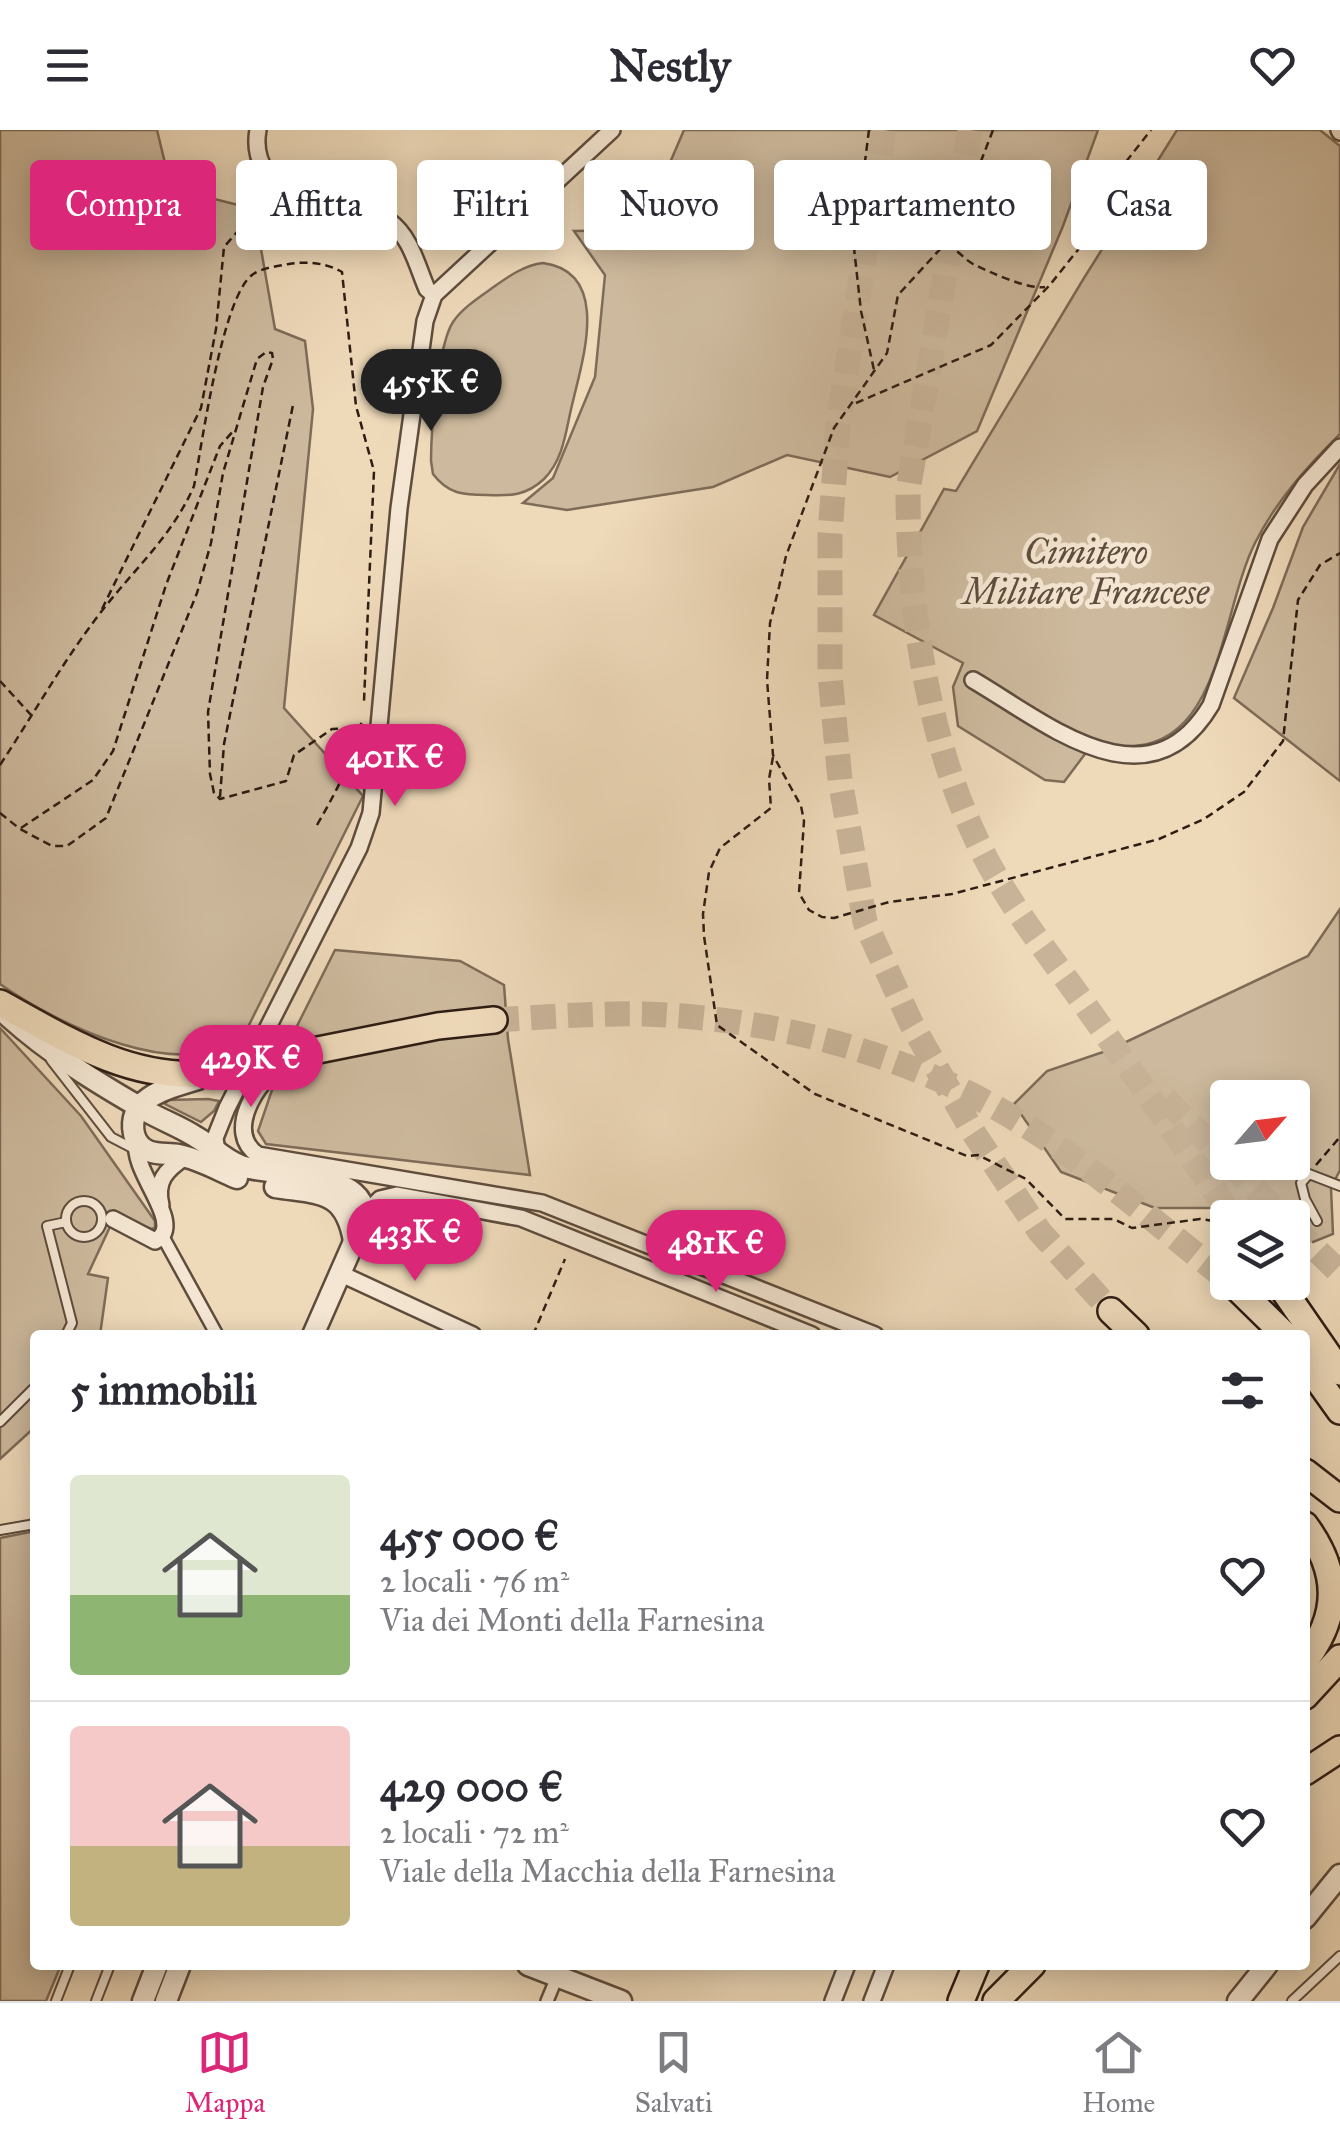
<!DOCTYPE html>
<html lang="it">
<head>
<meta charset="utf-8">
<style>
  body { margin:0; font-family:"IM FELL Great Primer",serif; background:#f7f7f7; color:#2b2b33; height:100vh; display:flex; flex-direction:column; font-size:38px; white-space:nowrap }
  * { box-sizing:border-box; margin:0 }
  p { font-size:32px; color:#7c7c81 }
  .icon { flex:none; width:55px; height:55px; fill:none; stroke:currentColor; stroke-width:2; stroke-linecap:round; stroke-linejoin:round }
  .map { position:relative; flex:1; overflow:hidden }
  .details { position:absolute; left:30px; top:1200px; width:1280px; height:640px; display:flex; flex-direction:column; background:#fff; border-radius:10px; box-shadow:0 5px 25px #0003 }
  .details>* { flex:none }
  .guide { position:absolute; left:30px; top:30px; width:1280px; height:90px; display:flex; gap:20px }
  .needle { width:65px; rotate:62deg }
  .tools { position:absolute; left:1210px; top:950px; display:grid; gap:20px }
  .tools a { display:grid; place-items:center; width:100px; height:100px; border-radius:10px; background:#fff; box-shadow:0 5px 25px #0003; font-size:50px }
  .price { position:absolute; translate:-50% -85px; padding:0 22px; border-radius:35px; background:#db2777; color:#fff; font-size:32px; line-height:65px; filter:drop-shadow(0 2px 5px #0008) }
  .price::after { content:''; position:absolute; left:50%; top:60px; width:30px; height:22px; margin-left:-15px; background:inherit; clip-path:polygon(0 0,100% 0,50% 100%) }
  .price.selected { background:#222; color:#fff }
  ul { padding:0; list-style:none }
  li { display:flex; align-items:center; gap:30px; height:250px; padding:0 40px }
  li+li { border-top:2px solid #e1e1e2 }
  li span { display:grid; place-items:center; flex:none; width:280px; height:200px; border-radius:10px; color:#555 }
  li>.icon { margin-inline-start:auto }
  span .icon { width:120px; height:120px; fill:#fffc; stroke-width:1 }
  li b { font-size:42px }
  h2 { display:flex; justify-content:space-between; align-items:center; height:120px; padding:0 40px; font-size:42px }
  .pill { padding:0 35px; border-radius:10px; background:#fff; box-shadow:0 5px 25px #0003; font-size:35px; line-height:90px }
  .pill.selected { background:#db2777; color:#fff }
  header { display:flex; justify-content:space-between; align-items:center; height:130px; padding:0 40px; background:#fff; font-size:45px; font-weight:800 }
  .menu { display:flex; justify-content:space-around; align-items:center; height:140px; border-top:2px solid #e1e1e2; background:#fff; font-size:28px; color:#7c7c81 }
  .menu a { display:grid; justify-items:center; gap:5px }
  .menu .selected { color:#db2777 }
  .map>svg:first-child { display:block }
</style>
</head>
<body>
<header><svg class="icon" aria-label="menu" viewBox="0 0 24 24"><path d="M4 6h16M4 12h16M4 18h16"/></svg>Nestly<svg class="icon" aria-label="heart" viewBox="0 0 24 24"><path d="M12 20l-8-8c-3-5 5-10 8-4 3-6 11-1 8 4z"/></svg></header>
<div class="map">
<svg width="1340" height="1871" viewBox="0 0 1340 1871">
  <rect width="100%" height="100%" fill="#eed9b9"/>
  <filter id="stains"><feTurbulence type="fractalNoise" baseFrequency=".002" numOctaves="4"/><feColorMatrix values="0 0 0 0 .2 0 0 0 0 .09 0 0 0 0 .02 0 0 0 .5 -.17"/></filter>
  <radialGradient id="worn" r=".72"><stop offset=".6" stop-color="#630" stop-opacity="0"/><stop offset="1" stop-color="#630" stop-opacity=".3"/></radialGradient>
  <g fill="#cdb99d" stroke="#7e6b58" stroke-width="2.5" fill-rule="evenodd">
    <path d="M0 0H157L171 58 254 79 275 199 305 211 313 279 284 578 363 666 246 901C188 960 55 893 0 854Z"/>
    <path d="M684 0H1098L1063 96 977 301 890 347 787 325 713 357 567 380 523 373 553 348 595 247 605 145 574 101 641 100Z"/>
    <path d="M1177 0H1320L1340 16V304C1307 337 1276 371 1255 413 1216 492 1223 644 1094 612L1064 652 1045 650 958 596 953 557 963 533 874 485 944 359 956 361 1084 148Z"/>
    <path d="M543 133C611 142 583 228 573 271 566 297 565 328 544 349 526 366 510 366 487 365 463 365 448 364 433 344L431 331C431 301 438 215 453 192 462 178 481 166 495 156 509 146 525 135 543 133Z"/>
    <path d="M1340 334V651L1234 568 1273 478 1303 397Z"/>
    <path d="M1340 779V1040L1331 1058 1333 1104 1313 1112 1274 1068 1226 1078H1155L1061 1042 1014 974 1047 941 1109 920 1308 826ZM1228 968H1292V1032H1228Z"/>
    <path d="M335 820 460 831 504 855 508 909 530 1045 266 1014 258 1001 287 916Z"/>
    <path d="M0 898 81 986 155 1091V1098L151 1099 116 1084 88 1144 108 1148 100 1205H35V1297L0 1329Z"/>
    <path d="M208 969 219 971 214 981 201 992 165 974 168 970Z"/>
    <path d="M35 1401V1835H61L46 1871H0V1408Z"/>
  </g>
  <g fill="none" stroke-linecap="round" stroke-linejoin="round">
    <g stroke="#c8b398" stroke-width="25" stroke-dasharray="25 12" stroke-linecap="butt">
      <path d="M884 0 838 295 830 404V545L840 650 865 792 911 893 973 1002 1040 1102 1111 1181"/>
      <path d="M970 0 908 360C908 472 926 600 973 702 1000 763 1042 815 1080 868 1132 941 1182 1014 1233 1088"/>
      <path d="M494 890C544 887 594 883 645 884 773 888 911 924 1020 992 1093 1037 1158 1095 1225 1148"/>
      <path d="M1165 969 1228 1031"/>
      <path d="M1229 1032 1284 1088"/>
      <path d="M1292 1096 1340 1143"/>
    </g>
    <defs>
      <g id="service">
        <path d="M51 930 111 1007 136 1020"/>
        <circle cx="84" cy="1089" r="18"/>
        <path d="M1317 1091 1305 1069 1301 1053 1309 1044 1340 1056"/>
        <path d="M66 1205 72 1193 47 1096 66 1092"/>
        <path d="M0 1292 35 1257"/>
        <path d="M0 1400 35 1394"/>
        <path d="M56 1871 70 1835"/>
        <path d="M96 1871 110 1835"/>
        <path d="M1292 1871 1340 1826"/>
      </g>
      <g id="pedestrian">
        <path d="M163 1107 217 1205"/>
        <path d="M547 1871 557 1847"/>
      </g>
      <g id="minor">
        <path d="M258 0C252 32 273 63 306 70 336 77 362 72 389 91 411 107 417 136 427 159L434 165"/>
        <path d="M1339 0 1340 2"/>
        <path d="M246 91 286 62"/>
        <path d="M973 550C1045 592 1148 681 1211 575L1270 409 1305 355 1340 317"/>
        <path d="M282 934C257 952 224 1002 258 1025L542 1073 875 1205"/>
        <path d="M217 1022 215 1008 227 978 359 718 371 683 399 378 425 191 434 165 612 0"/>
        <path d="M161 1075C155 1051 166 1040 185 1027"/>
        <path d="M365 1084 380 1069 397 1065 521 1088 812 1205"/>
        <path d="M113 1089 155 1111C187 1095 131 1043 137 1012"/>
        <path d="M339 1143 473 1205"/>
        <path d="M833 1871 847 1835"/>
        <path d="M872 1871 886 1835"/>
      </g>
      <g id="tertiary">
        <path d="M8 886C50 924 99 954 148 982 164 991 181 997 196 1007 212 1016 224 1030 241 1036 275 1047 368 1039 364 1089L313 1205"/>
        <path d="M198 949C172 957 126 966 134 1004 136 1012 141 1018 148 1021 158 1025 169 1023 179 1025 199 1029 218 1040 237 1048"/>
        <path d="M275 1057C319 1064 345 1059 354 1111"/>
        <path d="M1305 1788 1340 1745"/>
        <path d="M528 1835 621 1871"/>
        <path d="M143 1871 157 1835"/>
        <path d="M166 1871 180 1835"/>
        <path d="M1238 1871 1267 1835"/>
      </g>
      <path id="primary" d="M0 873C64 908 127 949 203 944 237 942 270 932 303 923"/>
      <g id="trunk">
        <path d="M303 923 438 896 494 890"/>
        <path d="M1231 1152 1285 1205"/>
        <path d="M1280 1155 1340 1242"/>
        <path d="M1111 1181 1136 1205"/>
        <path d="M1305 1232 1340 1281"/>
        <path d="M1305 1342 1340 1369"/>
        <path d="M1305 1395C1340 1443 1340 1484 1305 1531"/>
        <path d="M1305 1566 1340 1528"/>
        <path d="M1305 1642 1340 1619"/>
        <path d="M961 1871 976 1835"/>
        <path d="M996 1871 1032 1835"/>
      </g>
    </defs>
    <use href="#service" stroke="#5e4c3d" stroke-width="12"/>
    <use href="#pedestrian" stroke="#5e4c3d" stroke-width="16"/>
    <use href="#minor" stroke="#5e4c3d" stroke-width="20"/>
    <use href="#tertiary" stroke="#5e4c3d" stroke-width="25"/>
    <use href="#primary" stroke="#2e1d14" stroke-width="30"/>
    <use href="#trunk" stroke="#2e1d14" stroke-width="30"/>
    <g stroke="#2e1d14" stroke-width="2.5" stroke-dasharray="8 5" stroke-linecap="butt">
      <path d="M869 0 854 118 861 181 874 240"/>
      <path d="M993 0 954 101 943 116 898 165 887 223 834 298 786 426 779 457 770 493 767 550 773 625 801 676 804 691 799 763 809 780 822 787 834 788 889 772 952 764 1159 709 1204 689 1244 662 1283 611 1298 470 1320 435 1340 423"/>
      <path d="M945 117C959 119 961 127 973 134 989 142 1029 160 1045 157"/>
      <path d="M856 273 991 215 1049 156 1085 111 1121 38 1151 0"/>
      <path d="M102 479 201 278 216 199 224 117 237 102"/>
      <path d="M0 551 32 586"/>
      <path d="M773 627 769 649 771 678 720 718 709 742 703 784 704 806 717 895 815 964 967 1026 978 1025 1026 1049 1065 1089H1114L1132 1098 1200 1089 1228 1093"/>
      <path d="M0 635C33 585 62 533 98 486 131 442 172 407 194 356 202 314 222 168 252 145 261 138 278 136 289 134 308 131 326 133 342 142L356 276 374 341 364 571"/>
      <path d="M220 667 224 614 293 275"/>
      <path d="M0 683 20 699 52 716H67L106 688 197 463 211 413 223 343 257 229 266 222 272 223 273 229 263 257 208 582 210 644 214 663 220 669 286 651 294 625 332 599 360 598"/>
      <path d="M317 695C337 660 354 629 362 589"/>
      <path d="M21 698 93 650 113 621 166 455 220 316 234 300"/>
      <path d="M1316 1035 1340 1007"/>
      <path d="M1284 1088 1294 1079"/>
      <path d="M533 1205 565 1129"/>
    </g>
    <use href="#service" stroke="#f4e6d2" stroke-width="8"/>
    <use href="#pedestrian" stroke="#f4e6d2" stroke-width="11"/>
    <use href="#minor" stroke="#f4e6d2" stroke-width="15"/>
    <use href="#tertiary" stroke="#f4e6d2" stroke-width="20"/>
    <use href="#primary" stroke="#eed9b9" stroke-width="25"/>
    <use href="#trunk" stroke="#eed9b9" stroke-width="25"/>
  </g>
  <g text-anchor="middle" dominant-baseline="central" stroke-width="9" stroke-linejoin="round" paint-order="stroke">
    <g font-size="35" font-style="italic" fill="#5e4c3d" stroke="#f4e6d2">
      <text x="1086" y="422">Cimitero<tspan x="1086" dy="40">Militare Francese</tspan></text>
    </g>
  </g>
  <rect width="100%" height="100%" filter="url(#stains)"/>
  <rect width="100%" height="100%" fill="url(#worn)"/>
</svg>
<div class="tools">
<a><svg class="needle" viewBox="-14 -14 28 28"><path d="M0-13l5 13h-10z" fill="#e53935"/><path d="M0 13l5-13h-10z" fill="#7c7c81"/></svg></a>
<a><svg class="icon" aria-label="layers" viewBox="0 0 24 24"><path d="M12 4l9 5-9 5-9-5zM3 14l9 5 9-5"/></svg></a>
</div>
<b class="price selected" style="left:431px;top:304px">455K €</b>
<b class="price" style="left:395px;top:679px">401K €</b>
<b class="price" style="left:251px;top:980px">429K €</b>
<b class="price" style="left:415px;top:1154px">433K €</b>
<b class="price" style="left:716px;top:1165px">481K €</b>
<div class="guide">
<a class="pill selected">Compra</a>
<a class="pill">Affitta</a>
<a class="pill">Filtri</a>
<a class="pill">Nuovo</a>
<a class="pill">Appartamento</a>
<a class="pill">Casa</a>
</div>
<section class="details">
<h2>5 immobili<svg class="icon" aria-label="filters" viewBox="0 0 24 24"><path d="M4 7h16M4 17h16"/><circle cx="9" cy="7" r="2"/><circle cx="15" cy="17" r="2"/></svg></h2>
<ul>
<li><span style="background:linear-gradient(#dfe7d0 60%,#8fb573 0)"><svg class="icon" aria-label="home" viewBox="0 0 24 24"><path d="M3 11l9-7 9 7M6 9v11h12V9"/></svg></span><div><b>455 000 €</b><p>2 locali · 76 m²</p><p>Via dei Monti della Farnesina</p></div><svg class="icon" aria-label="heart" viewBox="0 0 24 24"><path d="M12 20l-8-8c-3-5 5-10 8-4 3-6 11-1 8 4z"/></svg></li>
<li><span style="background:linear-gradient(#f6c9c9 60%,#c2b280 0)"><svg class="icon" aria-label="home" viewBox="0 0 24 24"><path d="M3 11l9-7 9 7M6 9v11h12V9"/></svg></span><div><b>429 000 €</b><p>2 locali · 72 m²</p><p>Viale della Macchia della Farnesina</p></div><svg class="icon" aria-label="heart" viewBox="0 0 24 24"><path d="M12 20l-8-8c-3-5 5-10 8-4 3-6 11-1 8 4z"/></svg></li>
</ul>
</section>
</div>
<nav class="menu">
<a class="selected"><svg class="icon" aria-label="map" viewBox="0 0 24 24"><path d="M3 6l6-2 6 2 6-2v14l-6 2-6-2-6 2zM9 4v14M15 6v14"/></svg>Mappa</a>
<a><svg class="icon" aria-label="saved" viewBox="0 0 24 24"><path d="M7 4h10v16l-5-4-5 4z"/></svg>Salvati</a>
<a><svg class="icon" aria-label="home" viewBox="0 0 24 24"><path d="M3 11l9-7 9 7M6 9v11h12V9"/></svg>Home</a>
</nav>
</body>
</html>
